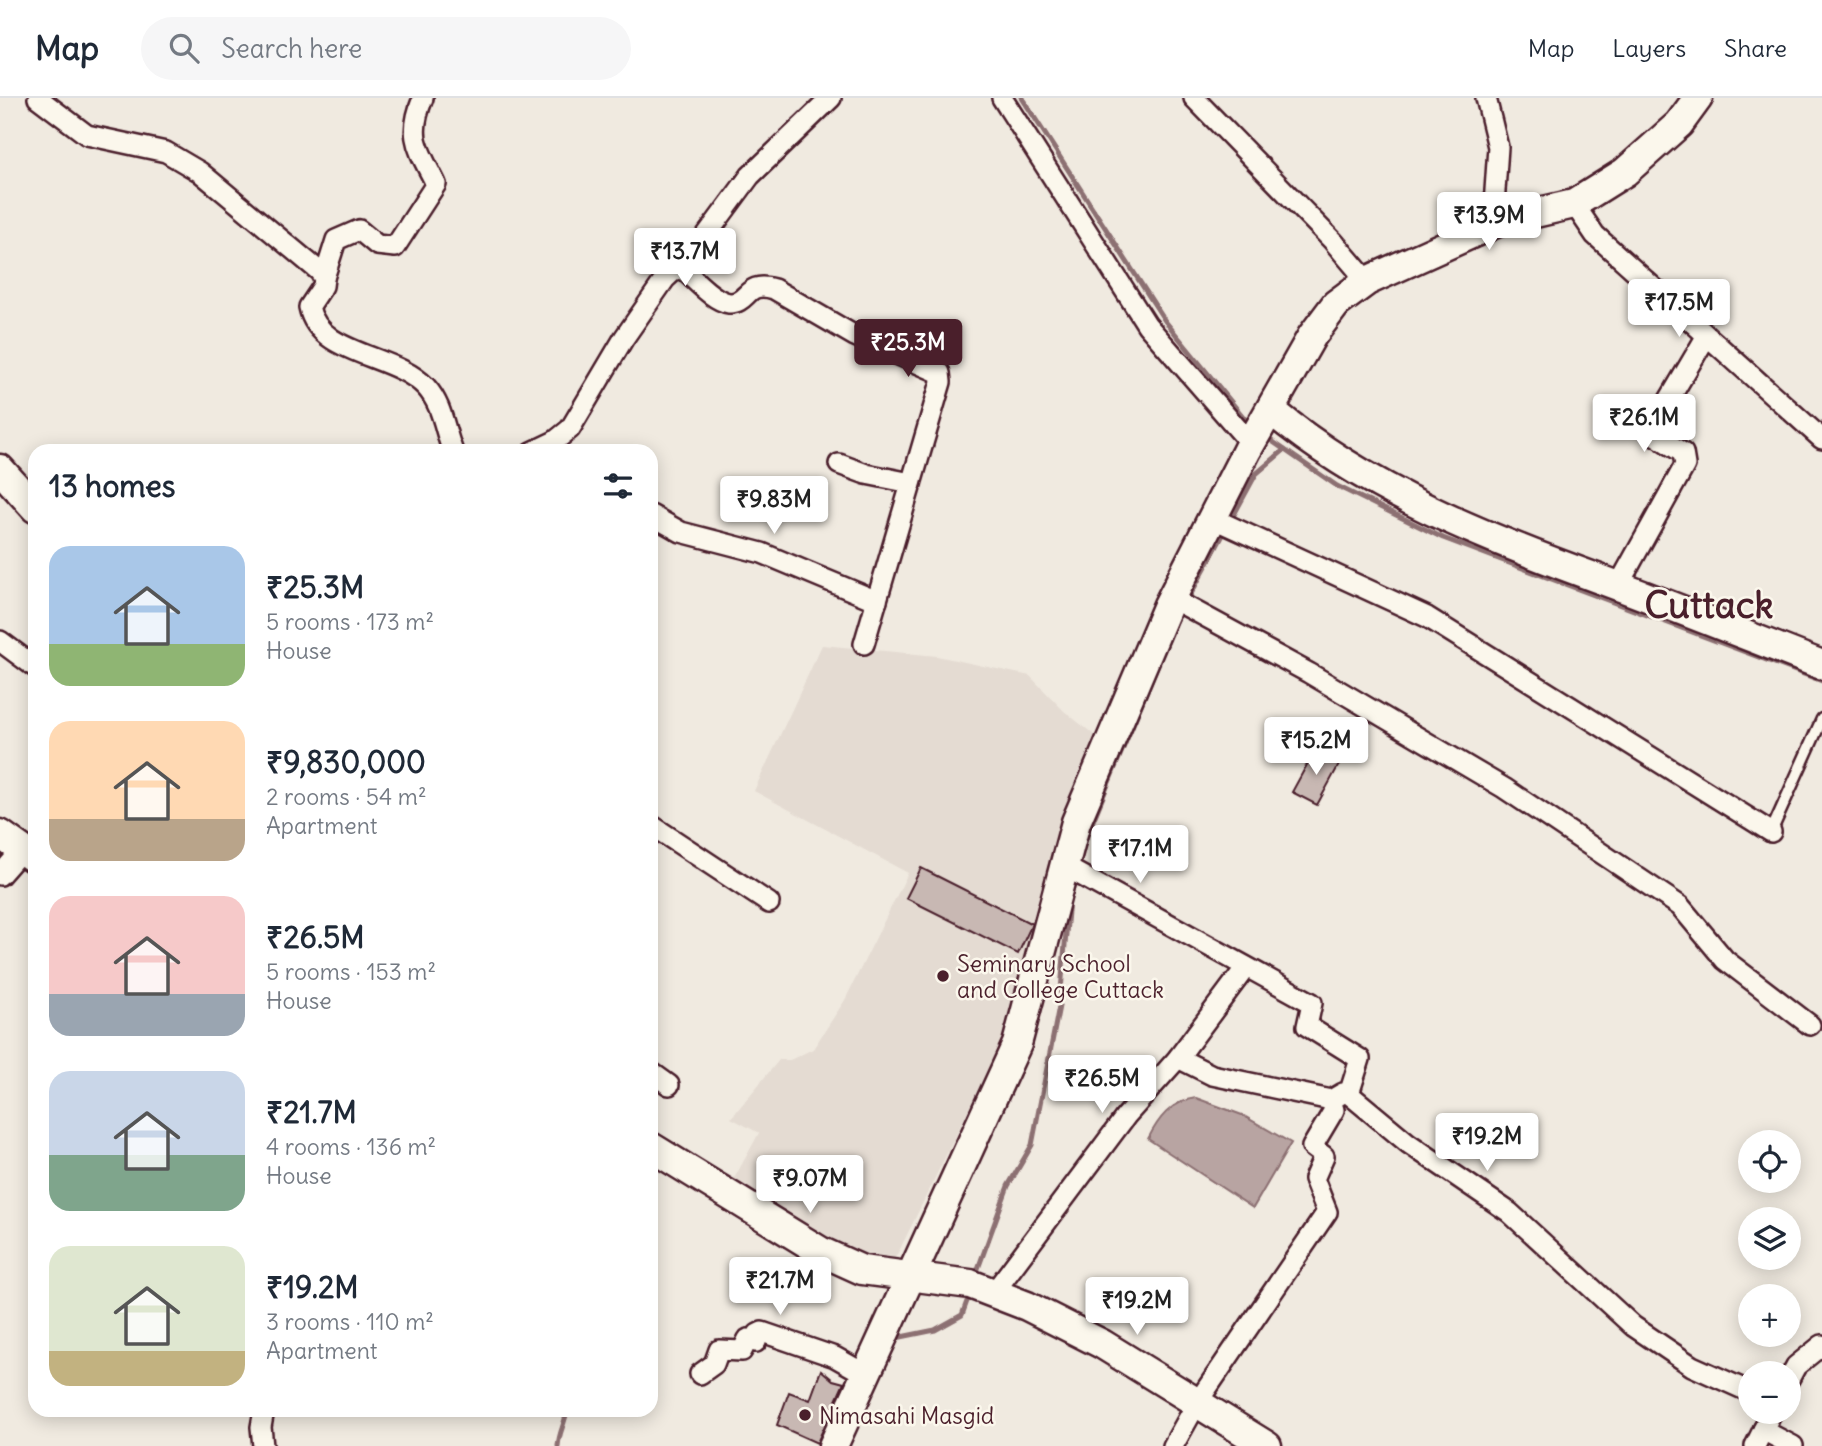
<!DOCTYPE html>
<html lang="en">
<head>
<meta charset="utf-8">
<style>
  body { margin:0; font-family:Delius,sans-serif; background:#f6f6f7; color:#1f2937; height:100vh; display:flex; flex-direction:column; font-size:26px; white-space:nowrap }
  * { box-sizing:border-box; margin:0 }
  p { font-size:23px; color:#747a83 }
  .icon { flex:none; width:38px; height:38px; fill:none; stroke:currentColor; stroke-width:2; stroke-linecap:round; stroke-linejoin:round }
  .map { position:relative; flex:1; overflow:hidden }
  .details { position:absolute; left:28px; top:346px; width:630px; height:973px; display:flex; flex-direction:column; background:#fff; border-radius:21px; box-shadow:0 4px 18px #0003 }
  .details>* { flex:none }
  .controls { position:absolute; left:1738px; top:1032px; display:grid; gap:14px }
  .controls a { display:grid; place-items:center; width:63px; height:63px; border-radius:50%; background:#fff; box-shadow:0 4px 18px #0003; font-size:35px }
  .price { position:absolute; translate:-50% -60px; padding:0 16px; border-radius:7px; background:#fff; color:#222; font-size:23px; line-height:46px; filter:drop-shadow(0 2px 4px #0008) }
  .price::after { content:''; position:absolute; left:50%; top:42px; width:21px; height:16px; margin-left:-10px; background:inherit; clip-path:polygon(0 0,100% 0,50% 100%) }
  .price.selected { background:#4a1f2b; color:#fff }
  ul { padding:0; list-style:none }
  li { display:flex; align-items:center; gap:21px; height:175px; padding:0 21px }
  li span { display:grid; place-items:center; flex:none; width:196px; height:140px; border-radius:21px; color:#555 }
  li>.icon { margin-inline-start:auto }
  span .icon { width:84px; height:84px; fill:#fffc; stroke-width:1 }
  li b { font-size:30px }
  h2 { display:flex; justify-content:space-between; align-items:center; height:84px; padding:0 21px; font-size:30px }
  header { display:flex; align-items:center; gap:42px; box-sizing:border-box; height:98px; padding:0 35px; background:#fff; border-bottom:2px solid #e0e1e3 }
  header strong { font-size:33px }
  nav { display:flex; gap:38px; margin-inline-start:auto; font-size:24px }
  .search { width:490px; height:63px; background:#f6f6f7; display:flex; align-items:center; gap:18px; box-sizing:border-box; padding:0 24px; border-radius:38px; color:#747a83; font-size:26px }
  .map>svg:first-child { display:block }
</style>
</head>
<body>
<header>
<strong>Map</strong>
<div class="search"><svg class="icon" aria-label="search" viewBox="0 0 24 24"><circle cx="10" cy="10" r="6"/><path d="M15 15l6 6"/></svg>Search here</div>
<nav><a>Map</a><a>Layers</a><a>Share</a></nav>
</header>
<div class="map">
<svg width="1822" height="1348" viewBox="0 0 1822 1348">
  <rect width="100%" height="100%" fill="#f0eae0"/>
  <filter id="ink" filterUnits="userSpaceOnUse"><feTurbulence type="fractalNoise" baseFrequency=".0143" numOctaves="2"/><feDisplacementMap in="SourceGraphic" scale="14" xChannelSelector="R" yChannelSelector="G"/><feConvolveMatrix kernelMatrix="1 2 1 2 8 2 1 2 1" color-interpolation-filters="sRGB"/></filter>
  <g filter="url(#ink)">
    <path fill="#e4dbd2" d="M822 547 937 558 1030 578 1064 613 1102 643 1020 907 900 1151 894 1161 882 1162 853 1156 730 1088 759 1035 731 1020 779 962H790L813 951 845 902 908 775 754 693Z"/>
    <path fill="#b8a4a2" stroke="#8c6f72" stroke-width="2" d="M1196 1000 1242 1017 1291 1045 1253 1110 1148 1041C1158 1021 1171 1003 1196 1000Z"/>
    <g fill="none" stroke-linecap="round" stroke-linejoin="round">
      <g stroke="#8c6f72" stroke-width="5">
        <path d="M1022 0 1165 223 1250 327"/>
        <path d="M1266 339 1337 388 1443 440 1822 583"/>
        <path d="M1173 529 1256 376 1284 352"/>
        <path d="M1085 742 1168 542"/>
        <path d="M975 1179 1008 1088 1032 1047 1060 903 1069 802"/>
        <path d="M894 1245 896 1240 935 1232 962 1217 970 1195"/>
        <path d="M558 1348C559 1334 565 1326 567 1312"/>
      </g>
    </g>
    <g fill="#c8b8b3" stroke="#4a1f2b" stroke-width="2">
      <path d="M1315 652 1340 665 1317 707 1292 694Z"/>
      <path d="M921 770 1032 826 1018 856 906 800Z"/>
      <path d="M821 1272 833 1282 844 1285 817 1345 777 1327 789 1294 810 1302Z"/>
    </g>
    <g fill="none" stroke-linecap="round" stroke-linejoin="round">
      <defs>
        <path id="lane" d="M1771 734 1822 621"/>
        <g id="street">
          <path d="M38 0 87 37 166 54 200 74 319 173 324 180 323 188 309 209C319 258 394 255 426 289 443 308 444 331 453 354"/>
          <path d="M1002 0 1147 227 1251 346"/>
          <path d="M1194 0 1333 143 1367 183"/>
          <path d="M1486 0 1498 49 1494 107 1500 123"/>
          <path d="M1574 106 1595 137 1822 341"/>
          <path d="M679 168C692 178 712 203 729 205 749 206 745 182 774 191L855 238 940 275 941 284 864 546"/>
          <path d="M324 180 336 142 359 132 377 147 395 149 436 86C418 50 407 39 423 0"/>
          <path d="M532 354 555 343 570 331 624 240 665 181 694 154 750 78 831 0"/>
          <path d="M839 366 866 376 911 385"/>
          <path d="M651 417 681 434 762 455 877 503"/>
          <path d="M1212 420 1427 519 1771 734"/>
          <path d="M1618 488 1685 367 1683 355 1650 334 1706 239"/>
          <path d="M1171 500 1309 575 1504 690 1680 808 1725 862 1810 927"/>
          <path d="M0 543 35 569"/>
          <path d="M651 727 769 805"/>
          <path d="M1064 768 1312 905 1307 928 1360 961 1349 996"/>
          <path d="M0 777 22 752"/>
          <path d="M1178 960 1212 977 1331 1002 1343 995 1349 996 1408 1045 1509 1114 1633 1228 1692 1268 1750 1294"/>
          <path d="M651 974 669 987"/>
          <path d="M995 1193 1126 1018 1178 960 1246 869"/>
          <path d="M700 1276 714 1266 719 1252 742 1253 748 1241 756 1244 758 1236 762 1234 835 1259 865 1276"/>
          <path d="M1788 1283 1796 1268 1822 1247"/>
          <path d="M1763 1332 1793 1348"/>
          <path d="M263 1348 261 1329 264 1312"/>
          <path d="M1173 1348 1197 1305 1327 1114 1314 1081 1324 1058 1312 1049 1334 1012 1331 1002"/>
          <path d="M1755 1348 1772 1314"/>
        </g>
        <g id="secondary">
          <path d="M1272 313C1370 394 1486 440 1605 483 1678 510 1750 539 1822 567"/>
          <path d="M0 371 35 410"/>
          <path d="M0 736 35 761"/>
          <path d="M651 1049 820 1153 862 1172 970 1186 1027 1208 1102 1246 1267 1348"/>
          <path d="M833 1348 1017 946 1076 724 1168 507 1247 352 1312 238 1336 206 1367 183 1500 123 1574 106 1625 74 1679 26 1698 0"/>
        </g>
      </defs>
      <use href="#lane" stroke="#4a1f2b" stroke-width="15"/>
      <use href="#street" stroke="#4a1f2b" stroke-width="24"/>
      <use href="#secondary" stroke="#4a1f2b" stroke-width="33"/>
      <use href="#lane" stroke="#fbf7ec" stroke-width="10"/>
      <use href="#street" stroke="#fbf7ec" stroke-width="19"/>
      <use href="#secondary" stroke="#fbf7ec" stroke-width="28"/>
    </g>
  </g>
  <g fill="#4a1f2b" stroke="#fbf7ec" stroke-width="2.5">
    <circle cx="943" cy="878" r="7"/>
    <circle cx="805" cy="1317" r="7"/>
  </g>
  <g text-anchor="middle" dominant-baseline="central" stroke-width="5" stroke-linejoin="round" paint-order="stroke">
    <g font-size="23" fill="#4a1f2b" stroke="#fbf7ec" text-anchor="start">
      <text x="957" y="865">Seminary School<tspan x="957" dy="26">and College Cuttack</tspan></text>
      <text x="819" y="1317">Nimasahi Masgid</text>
    </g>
    <g font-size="37" font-weight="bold" fill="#4a1f2b" stroke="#fbf7ec">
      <text x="1709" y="507">Cuttack</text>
    </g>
  </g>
</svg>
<div class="controls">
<a><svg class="icon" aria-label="locate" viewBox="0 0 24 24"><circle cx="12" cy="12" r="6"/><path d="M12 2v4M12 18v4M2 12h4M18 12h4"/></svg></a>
<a><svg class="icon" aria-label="layers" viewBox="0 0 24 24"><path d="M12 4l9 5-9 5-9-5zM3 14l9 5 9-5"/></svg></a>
<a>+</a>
<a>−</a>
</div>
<b class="price" style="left:1489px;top:154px">₹13.9M</b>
<b class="price" style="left:685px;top:190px">₹13.7M</b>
<b class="price" style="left:1679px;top:241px">₹17.5M</b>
<b class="price selected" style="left:908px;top:281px">₹25.3M</b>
<b class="price" style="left:1644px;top:356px">₹26.1M</b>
<b class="price" style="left:774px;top:438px">₹9.83M</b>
<b class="price" style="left:1316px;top:679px">₹15.2M</b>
<b class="price" style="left:1140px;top:787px">₹17.1M</b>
<b class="price" style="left:1102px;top:1017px">₹26.5M</b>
<b class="price" style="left:1487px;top:1075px">₹19.2M</b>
<b class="price" style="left:810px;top:1117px">₹9.07M</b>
<b class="price" style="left:780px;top:1219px">₹21.7M</b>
<b class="price" style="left:1137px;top:1239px">₹19.2M</b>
<section class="details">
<h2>13 homes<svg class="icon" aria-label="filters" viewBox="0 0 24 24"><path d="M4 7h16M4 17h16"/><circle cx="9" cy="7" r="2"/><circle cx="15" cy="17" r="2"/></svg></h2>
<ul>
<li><span style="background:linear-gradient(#a9c7e8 70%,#8fb573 0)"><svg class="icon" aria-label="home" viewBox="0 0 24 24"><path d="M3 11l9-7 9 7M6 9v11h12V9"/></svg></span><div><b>₹25.3M</b><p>5 rooms · 173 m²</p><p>House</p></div></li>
<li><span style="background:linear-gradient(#ffd9b3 70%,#b9a48a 0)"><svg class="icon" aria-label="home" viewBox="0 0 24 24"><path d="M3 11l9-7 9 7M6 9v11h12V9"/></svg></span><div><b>₹9,830,000</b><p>2 rooms · 54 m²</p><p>Apartment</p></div></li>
<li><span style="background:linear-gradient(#f6c9c9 70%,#9aa5b1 0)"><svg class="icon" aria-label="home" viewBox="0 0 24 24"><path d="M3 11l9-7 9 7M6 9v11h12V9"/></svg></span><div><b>₹26.5M</b><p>5 rooms · 153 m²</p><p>House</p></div></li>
<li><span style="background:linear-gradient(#c9d6e8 60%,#7fa58c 0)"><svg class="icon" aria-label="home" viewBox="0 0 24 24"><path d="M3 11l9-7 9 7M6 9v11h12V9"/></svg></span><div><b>₹21.7M</b><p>4 rooms · 136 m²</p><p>House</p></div></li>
<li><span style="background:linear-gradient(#dfe7d0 75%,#c2b280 0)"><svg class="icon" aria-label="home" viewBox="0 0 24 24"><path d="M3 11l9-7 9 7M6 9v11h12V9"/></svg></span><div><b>₹19.2M</b><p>3 rooms · 110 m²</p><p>Apartment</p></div></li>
</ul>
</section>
</div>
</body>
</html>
